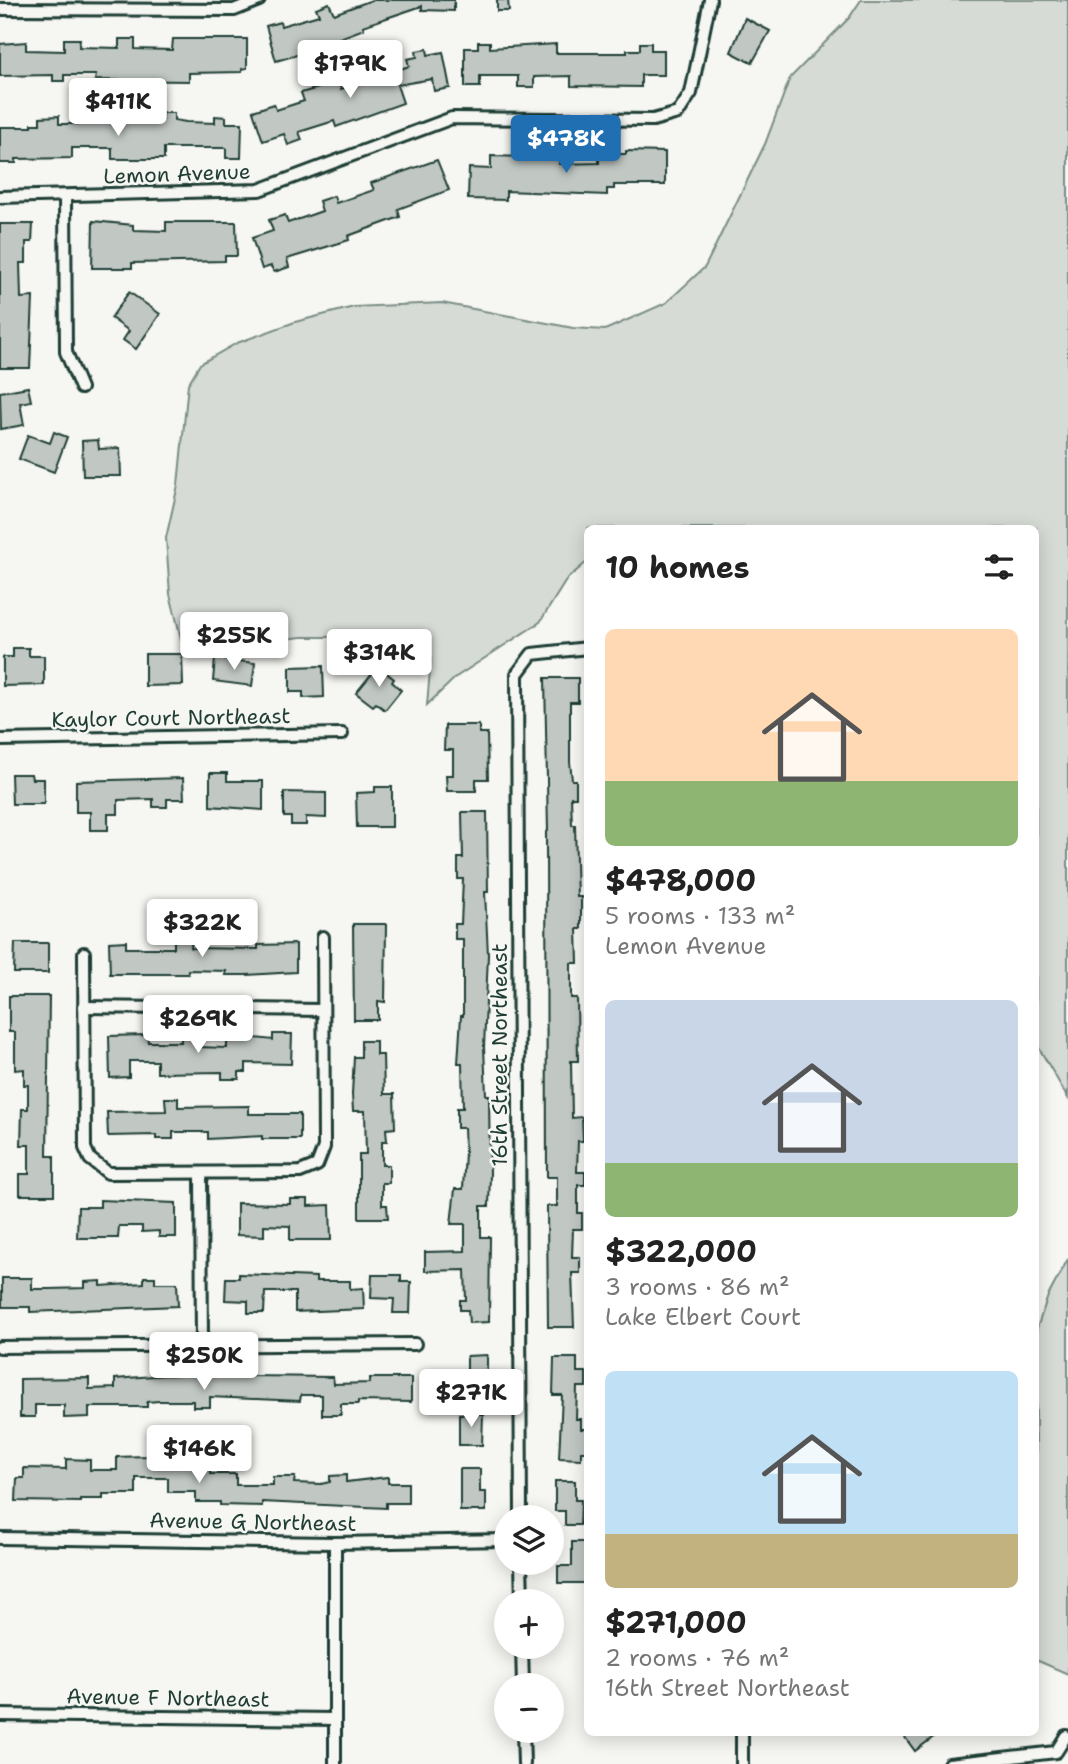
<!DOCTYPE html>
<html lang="en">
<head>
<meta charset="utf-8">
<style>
  body { margin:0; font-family:"Shantell Sans",sans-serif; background:#f6f6f6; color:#222; height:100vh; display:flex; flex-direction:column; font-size:26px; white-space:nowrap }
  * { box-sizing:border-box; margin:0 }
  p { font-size:23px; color:#767676 }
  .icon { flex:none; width:38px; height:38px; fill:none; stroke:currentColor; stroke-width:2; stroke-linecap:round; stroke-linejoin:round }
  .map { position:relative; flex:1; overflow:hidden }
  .side { position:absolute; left:584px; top:525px; width:455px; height:1211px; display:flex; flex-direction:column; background:#fff; border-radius:10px; box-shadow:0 4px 18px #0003 }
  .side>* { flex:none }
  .fabs { position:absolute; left:494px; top:1505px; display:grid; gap:14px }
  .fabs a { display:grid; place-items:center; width:70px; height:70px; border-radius:50%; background:#fff; box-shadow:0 4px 18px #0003; font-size:35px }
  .price { position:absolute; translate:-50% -60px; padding:0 16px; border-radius:7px; background:#fff; color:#222; font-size:23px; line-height:46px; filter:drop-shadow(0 2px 4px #0008) }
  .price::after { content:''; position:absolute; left:50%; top:42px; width:21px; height:16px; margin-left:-10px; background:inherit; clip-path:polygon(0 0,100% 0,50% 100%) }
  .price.active { background:#1f6fb2; color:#fff }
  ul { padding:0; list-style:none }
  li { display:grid; align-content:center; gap:14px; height:371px; padding:0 21px }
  li span { display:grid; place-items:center; height:217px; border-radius:10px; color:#555 }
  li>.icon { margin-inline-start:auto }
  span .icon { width:126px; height:126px; fill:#fffc; stroke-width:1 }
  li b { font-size:30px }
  h2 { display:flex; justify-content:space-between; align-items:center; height:84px; padding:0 21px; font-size:30px }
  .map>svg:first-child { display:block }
</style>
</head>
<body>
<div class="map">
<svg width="1068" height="1764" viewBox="0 0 1068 1764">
  <rect width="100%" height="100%" fill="#f6f6f2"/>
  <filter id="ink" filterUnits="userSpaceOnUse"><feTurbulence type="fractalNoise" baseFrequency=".0143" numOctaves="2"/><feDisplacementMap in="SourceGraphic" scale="14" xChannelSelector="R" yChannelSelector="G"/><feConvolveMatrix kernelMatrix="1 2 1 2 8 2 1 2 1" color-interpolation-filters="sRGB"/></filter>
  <g filter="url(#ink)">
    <g fill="#d6dbd6" stroke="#7a8c85" stroke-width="2">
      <path d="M861 0H1068V1098L1036 1043V528H588V561L567 579 540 622 456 677 427 705 431 659 381 637H302L184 650 170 594 166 538 178 485 188 384 200 364 237 343 295 322 354 307 442 303 573 328 605 330 666 303 705 267 765 144 790 78 849 18Z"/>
      <path d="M1068 1259V1674L1036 1660V1331L1048 1296Z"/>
    </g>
    <g fill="#c1c8c3" stroke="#1f3d34" stroke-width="2">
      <path d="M372 0H454V11L422 10V6L363 26 364 29 311 49V51L276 61 266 26 280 22 281 26 319 15 316 8 329 3 334 14Z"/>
      <path d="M497 0H508L509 11H497Z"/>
      <path d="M745 18 770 31 752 63 731 52Z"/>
      <path d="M64 39H80L79 47 119 48V39H135V49L172 50 173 39H247V68L242 69V72L189 73V81L95 80 96 75H64V81H53V75L0 76V44L26 42V50L64 51Z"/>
      <path d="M478 42H490V48L556 44V53H627V50H640V43H651V50H664V75H641V87L571 86V76L534 77V87H518V76H480V87H465V48H478Z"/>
      <path d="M427 49 428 55 443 52 450 88 434 91 432 79 397 85 403 103 336 127 334 121 299 132 302 140 288 145 284 134 263 141 253 111 274 104 276 110 304 101 301 93 339 82 341 89 409 66 407 59 417 57 416 51Z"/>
      <path d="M162 113H174V120L186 122 215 123V116L226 117V123H242L241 158H226V148H164V159H112V148H72V158L16 159V163H0V127H32V124H40V117L59 116V124H90V116L162 120Z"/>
      <path d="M626 151 665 152V185H614V189H607V195L506 191V200L468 199 469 168 491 169V156L560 158 559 164 599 163V154H626Z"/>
      <path d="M437 160 449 190 398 209 400 217 348 236 349 240 287 259 289 267 274 272 271 266 262 269 252 238 273 231 269 220 285 215 288 223 322 211 319 201 334 196 336 203 374 190 371 183Z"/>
      <path d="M93 221 133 225V230L166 231V222H236L237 256H225V261L132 263V268H92Z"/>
      <path d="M0 224H33L32 242H26V263H20L21 298 33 297 30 368H0Z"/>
      <path d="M129 292 160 314 136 349 123 340 129 331 111 318Z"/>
      <path d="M28 387 31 401 20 403 24 425 1 429 0 392Z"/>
      <path d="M54 432 67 437 54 472 19 459 28 435 50 443Z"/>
      <path d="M98 440 99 449 120 448 121 476H83L82 441Z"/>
      <path d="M13 648H29V656H44V685L3 686V657H13Z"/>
      <path d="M145 654H182L183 685 145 686Z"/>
      <path d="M215 658 255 663 252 686 213 681Z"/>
      <path d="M323 666 324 697 303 698V692H290V667Z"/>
      <path d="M378 666 394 679 392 682 401 690 385 710 376 703 373 706 356 693Z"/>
      <path d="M545 678H578V702H570V762L572 780H576V797H571L572 825H575L577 897H581V929H577L578 963H571V998H577L578 1061H571L572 1118 582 1117 583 1141H578L577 1172H585V1185H578V1213H582V1229H573L572 1257H580V1273H572L574 1327H548L547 1206H557V1177H547L546 832 548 831Z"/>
      <path d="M445 725H479V733H487L488 779H476V791H447L446 775H453V750H444Z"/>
      <path d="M210 773H227V781H263V810L210 806Z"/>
      <path d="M11 774H31L32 779H44V804H12Z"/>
      <path d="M183 778 184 799H167V807H153V799L118 800V814H108V830H90V812H76V781Z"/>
      <path d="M375 787H392V827H357L356 793 375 792Z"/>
      <path d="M284 792 326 793V818L306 817V825H291V817H284Z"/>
      <path d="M462 812H487L488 892H485L488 955 484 1047 486 1095H489L490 1175 489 1206H481V1237H490L489 1322 469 1323 468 1310H460V1300H466L465 1270 425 1271V1252L465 1251V1224H451L455 1189H463L465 1152 464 1128H457V1108H463L462 1063H458L461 1016H463V939H455V924H461L463 879H458V858H463Z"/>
      <path d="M353 924H386L385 1002 378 1001V1020H354Z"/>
      <path d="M174 939H192L191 948 258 949V945L296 944V972L246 975H225L226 971 188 970V974H110L109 942 126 941V948H174Z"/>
      <path d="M15 943H48V973H14Z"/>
      <path d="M9 996H49L47 1156H54V1195H20V1174H29V1145H21L22 1109H28V1085H24V1069L15 1070V1032H9Z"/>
      <path d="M273 1034H292L291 1064 246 1063V1072H239V1079H222V1072L157 1073V1061H129V1077L110 1078 109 1036 147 1035 148 1042H181V1037L198 1036 199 1047 227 1048V1035L273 1040Z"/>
      <path d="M361 1041H376V1055H383L384 1094H394L395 1128 386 1129 387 1141H382V1165H389V1183H382V1205H387L388 1218H359V1154H366L365 1111H353L352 1094 354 1057H361Z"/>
      <path d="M165 1098H178V1107L249 1106V1114H300V1139H262V1136L208 1139V1132H173V1139H156V1135L108 1136 107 1112 166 1111Z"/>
      <path d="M290 1199H308V1206L330 1205 331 1240H290V1226L264 1225V1236L237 1235V1203L290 1204Z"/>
      <path d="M100 1200 176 1203V1237H159V1231L142 1232V1226H119L118 1238H77L78 1207H100Z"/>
      <path d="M239 1274 316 1277V1281H350V1289L363 1288 364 1309 295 1312V1292H265L264 1313H248V1301L225 1300 226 1278H239Z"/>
      <path d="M372 1275H401V1282H411L410 1313H393L394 1299 371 1298Z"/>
      <path d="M144 1277H155V1283H177L178 1306 30 1312V1307H2V1278H32V1289H49L85 1288V1282L101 1281V1286L144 1283Z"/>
      <path d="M487 1355V1392H467V1356Z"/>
      <path d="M554 1358H577V1372H586V1387H577L576 1419H581V1429H588V1451H581V1459L559 1458 562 1395H553Z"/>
      <path d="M167 1375 333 1377 334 1384 370 1383V1378H411V1402L358 1401V1404H341V1415H322V1395H301L300 1401 210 1397V1407H193V1401H159L147 1402V1407H89V1417L64 1418V1405H35V1417H20V1379L89 1378V1389L115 1388V1379Z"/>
      <path d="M459 1414H483L482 1445H459Z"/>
      <path d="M147 1448H160V1466L183 1465V1459L210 1458V1474H236V1485H273V1477H295L294 1483 321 1484 330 1482V1476L346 1475V1482L388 1477V1483H408V1503H386V1508L262 1502V1506L220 1505V1502H196V1492H168V1478H136V1494H103V1499H80V1502L16 1501 17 1478H24V1468L66 1469V1459L90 1460V1470H117V1457L147 1456Z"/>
      <path d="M460 1469H480V1492H486V1511H460Z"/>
      <path d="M555 1481H575V1500H581L580 1525H565V1511H555Z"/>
      <path d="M572 1542H588V1583H558V1566H572Z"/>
      <path d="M901 1732H940L915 1751Z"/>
    </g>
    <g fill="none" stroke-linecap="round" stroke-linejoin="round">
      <defs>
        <g id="street">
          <path d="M0 9 234 10 259 0"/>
          <path d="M0 197 259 190 452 118 653 120 678 113 691 93 710 0"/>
          <path d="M65 197 66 352 81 388"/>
          <path d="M0 740 342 734"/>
          <path d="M84 953 85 1148 90 1159 108 1173 300 1172 317 1165 324 1147 323 937"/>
          <path d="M84 1007 322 1010"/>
          <path d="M201 1173 202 1344"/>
          <path d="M0 1347 415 1344"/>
          <path d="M521 1517 517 674 532 654 588 648"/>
          <path d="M0 1538 335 1543 506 1540"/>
          <path d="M335 1543V1764"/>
          <path d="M521 1563 522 1601"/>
          <path d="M522 1647 523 1685"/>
          <path d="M0 1715 335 1719"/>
          <path d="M523 1731 524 1764"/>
          <path d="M742 1732V1764"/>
          <path d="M949 1764 1056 1752 1066 1736"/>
        </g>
      </defs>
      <use href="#street" stroke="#1f3d34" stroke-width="16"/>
      <use href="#street" stroke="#f6f6f2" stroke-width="10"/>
    </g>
  </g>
  <g text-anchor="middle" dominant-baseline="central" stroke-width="5" stroke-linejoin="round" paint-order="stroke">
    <g font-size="21" fill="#1f3d34" stroke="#f6f6f2">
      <text transform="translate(177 174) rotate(-2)">Lemon Avenue</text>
      <text transform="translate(171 718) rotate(-1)">Kaylor Court Northeast</text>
      <text transform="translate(500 1055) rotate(-90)">16th Street Northeast</text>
      <text transform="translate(253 1522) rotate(1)">Avenue G Northeast</text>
      <text transform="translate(168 1698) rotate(1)">Avenue F Northeast</text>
    </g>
  </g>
</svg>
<div class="fabs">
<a><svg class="icon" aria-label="layers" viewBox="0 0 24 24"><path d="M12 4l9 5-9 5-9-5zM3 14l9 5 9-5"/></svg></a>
<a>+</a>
<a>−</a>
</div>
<b class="price" style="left:350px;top:100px">$179K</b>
<b class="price" style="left:118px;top:138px">$411K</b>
<b class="price active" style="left:566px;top:175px">$478K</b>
<b class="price" style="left:234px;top:672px">$255K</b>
<b class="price" style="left:379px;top:689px">$314K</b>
<b class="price" style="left:202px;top:959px">$322K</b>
<b class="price" style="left:198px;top:1055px">$269K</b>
<b class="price" style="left:204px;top:1392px">$250K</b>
<b class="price" style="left:471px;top:1429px">$271K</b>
<b class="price" style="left:199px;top:1485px">$146K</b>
<section class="side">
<h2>10 homes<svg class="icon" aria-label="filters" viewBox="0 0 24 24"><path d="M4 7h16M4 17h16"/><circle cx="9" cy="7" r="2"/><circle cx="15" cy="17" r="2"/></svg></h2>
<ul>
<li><span style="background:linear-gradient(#ffd9b3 70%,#8fb573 0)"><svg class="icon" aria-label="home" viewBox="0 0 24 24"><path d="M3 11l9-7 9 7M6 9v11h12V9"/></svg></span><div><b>$478,000</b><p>5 rooms · 133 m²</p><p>Lemon Avenue</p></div></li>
<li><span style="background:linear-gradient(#c9d6e8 75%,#8fb573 0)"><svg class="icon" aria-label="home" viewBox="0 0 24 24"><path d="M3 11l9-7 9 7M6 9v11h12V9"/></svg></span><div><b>$322,000</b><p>3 rooms · 86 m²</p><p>Lake Elbert Court</p></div></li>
<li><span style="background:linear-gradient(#bfe0f5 75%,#c2b280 0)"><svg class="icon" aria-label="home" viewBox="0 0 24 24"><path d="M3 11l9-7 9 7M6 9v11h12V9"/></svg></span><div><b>$271,000</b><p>2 rooms · 76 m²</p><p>16th Street Northeast</p></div></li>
</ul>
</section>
</div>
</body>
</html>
